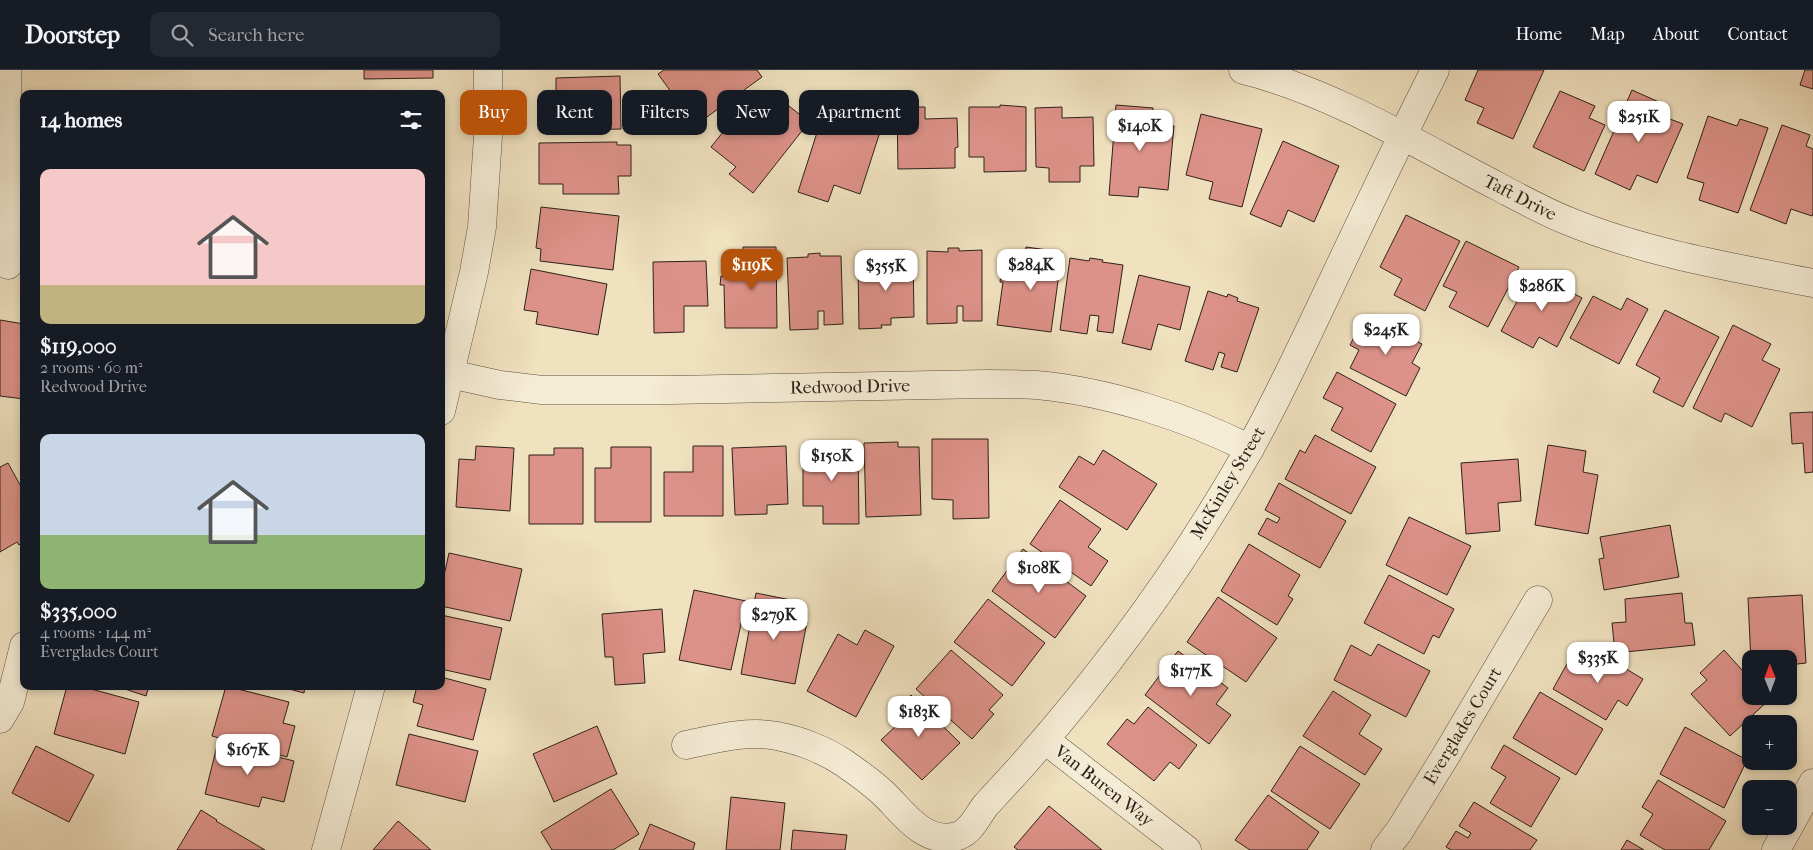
<!DOCTYPE html>
<html lang="en">
<head>
<meta charset="utf-8">
<style>
  body { margin:0; font-family:"IM FELL French Canon",serif; background:#242831; color:#f1f3f6; height:100vh; display:flex; flex-direction:column; font-size:19px; white-space:nowrap }
  * { box-sizing:border-box; margin:0 }
  p { font-size:16px; color:#9ea1a6 }
  .icon { flex:none; width:28px; height:28px; fill:none; stroke:currentColor; stroke-width:2; stroke-linecap:round; stroke-linejoin:round }
  .map { position:relative; flex:1; overflow:hidden }
  .side { position:absolute; left:20px; top:20px; width:425px; height:600px; display:flex; flex-direction:column; background:#171b24; border-radius:10px; box-shadow:0 2px 8px #0003 }
  .side>* { flex:none }
  .guide { position:absolute; left:460px; top:20px; width:475px; height:45px; display:flex; gap:10px }
  .needle { width:32px; rotate:359deg }
  .buttons { position:absolute; left:1742px; top:580px; display:grid; gap:10px }
  .buttons a { display:grid; place-items:center; width:55px; height:55px; border-radius:10px; background:#171b24; box-shadow:0 2px 8px #0003; font-size:25px }
  .price { position:absolute; translate:-50% -42px; padding:0 11px; border-radius:10px; background:#fff; color:#222; font-size:16px; line-height:32px; filter:drop-shadow(0 1px 2px #0008) }
  .price::after { content:''; position:absolute; left:50%; top:30px; width:15px; height:11px; margin-left:-8px; background:inherit; clip-path:polygon(0 0,100% 0,50% 100%) }
  .price.active { background:#b45309; color:#fff }
  ul { padding:0; list-style:none }
  li { display:grid; align-content:center; gap:10px; height:265px; padding:0 20px }
  li span { display:grid; place-items:center; height:155px; border-radius:10px; color:#555 }
  li>.icon { margin-inline-start:auto }
  span .icon { width:90px; height:90px; fill:#fffc; stroke-width:1 }
  li b { font-size:21px }
  h2 { display:flex; justify-content:space-between; align-items:center; height:60px; padding:0 20px; font-size:21px }
  .pill { padding:0 18px; border-radius:10px; background:#171b24; box-shadow:0 2px 8px #0003; font-size:18px; line-height:45px }
  .pill.active { background:#b45309; color:#fff }
  header { display:flex; align-items:center; gap:30px; box-sizing:border-box; height:70px; padding:0 25px; background:#171b24; border-bottom:1px solid #363941 }
  header strong { font-size:24px }
  nav { display:flex; gap:28px; margin-inline-start:auto; font-size:18px }
  .search { width:350px; height:45px; background:#242831; display:flex; align-items:center; gap:12px; box-sizing:border-box; padding:0 18px; border-radius:10px; color:#9ea1a6; font-size:19px }
  .map>svg:first-child { display:block }
</style>
</head>
<body>
<header>
<strong>Doorstep</strong>
<div class="search"><svg class="icon" aria-label="search" viewBox="0 0 24 24"><circle cx="10" cy="10" r="6"/><path d="M15 15l6 6"/></svg>Search here</div>
<nav><a>Home</a><a>Map</a><a>About</a><a>Contact</a></nav>
</header>
<div class="map">
<svg width="1813" height="780" viewBox="0 0 1813 780">
  <rect width="100%" height="100%" fill="#f0e1bf"/>
  <filter id="stains"><feTurbulence type="fractalNoise" baseFrequency=".004" numOctaves="4"/><feColorMatrix values="0 0 0 0 .2 0 0 0 0 .09 0 0 0 0 .02 0 0 0 .5 -.17"/></filter>
  <radialGradient id="worn" r=".72"><stop offset=".6" stop-color="#630" stop-opacity="0"/><stop offset="1" stop-color="#630" stop-opacity=".3"/></radialGradient>
  <g fill="#dd9289" stroke="#2c2119">
    <path d="M364 0H433V8L364 9Z"/>
    <path d="M664 0H757L762 7 689 60 670 35 677 30 658 4Z"/>
    <path d="M1478 0H1544L1513 69 1477 53 1484 38 1465 30Z"/>
    <path d="M1805 0H1813V19L1800 15Z"/>
    <path d="M620 6 621 59 544 61 543 21H556V8Z"/>
    <path d="M1632 20 1661 33 1657 44 1683 54 1657 113 1637 105 1630 120 1595 104Z"/>
    <path d="M1560 21 1595 36 1589 48 1605 55 1584 101 1533 77Z"/>
    <path d="M752 26 769 40 779 28 809 52 753 123 729 104 736 97 711 77Z"/>
    <path d="M1000 35 1026 37V101L984 102V87H969V37H1000Z"/>
    <path d="M1116 35 1153 38 1152 55 1174 56 1168 120 1139 117 1138 127 1109 125Z"/>
    <path d="M897 37H925V49L957 48 958 77 955 78V98L898 99Z"/>
    <path d="M1062 37V48L1093 47 1094 96H1080V112H1049V98L1036 97 1035 38Z"/>
    <path d="M1201 44 1262 59 1242 137 1209 129 1213 112 1186 105Z"/>
    <path d="M1708 46 1737 56 1740 49 1768 58 1738 143 1699 130 1704 113 1687 108Z"/>
    <path d="M822 47 879 65 860 124 834 115 828 132 798 122Z"/>
    <path d="M1782 55 1810 65 1806 76 1813 79V143L1812 146 1791 139 1786 154 1750 140Z"/>
    <path d="M1283 71 1339 96 1314 152 1288 140 1281 157 1250 144Z"/>
    <path d="M617 72V75H631V106H618L619 124H563V114H539V73Z"/>
    <path d="M541 137 619 146 613 200 540 191 541 179 536 178Z"/>
    <path d="M1406 145 1460 171 1425 241 1394 225 1402 209 1380 197Z"/>
    <path d="M1466 171 1519 197 1488 257 1449 237 1457 222 1443 216Z"/>
    <path d="M743 177H776L777 258H725L724 215H720L721 206H725V198L744 197Z"/>
    <path d="M1026 177 1062 182 1051 262 997 255 1003 212H1000L1001 204H1004L1006 195 1024 197Z"/>
    <path d="M948 178H959V181L982 180V251H963V236H957V253L927 254V181L948 182Z"/>
    <path d="M820 183V186H841L843 254 824 255V241H818V259L790 260 787 188 808 187V184Z"/>
    <path d="M913 185 914 247 891 248V255H881L882 258 859 259 858 196H881V186Z"/>
    <path d="M1070 188 1089 191 1090 188 1103 190 1102 192 1123 195 1113 263 1097 261 1099 246 1090 245 1087 264 1060 260Z"/>
    <path d="M706 191 708 236H684V262L654 263 653 192Z"/>
    <path d="M531 199 607 214 598 265 536 254 538 242 524 240Z"/>
    <path d="M1533 202 1582 228 1557 277 1539 267 1533 278 1501 261Z"/>
    <path d="M1139 205 1190 217 1180 260 1158 254 1151 280 1122 273Z"/>
    <path d="M1208 221 1227 227 1228 224 1238 228 1237 231 1259 238 1237 302 1221 297 1225 284 1219 282 1213 300 1185 291Z"/>
    <path d="M1593 226 1621 240 1627 228 1648 239 1619 294 1570 268Z"/>
    <path d="M1665 240 1719 267 1683 337 1653 322 1660 308 1636 295Z"/>
    <path d="M1365 246 1422 274 1412 293 1420 298 1406 326 1350 298 1359 280 1350 275Z"/>
    <path d="M0 250 24 254V329L0 326Z"/>
    <path d="M1733 255 1771 274 1762 290 1780 299 1752 357 1725 343 1721 352 1693 338Z"/>
    <path d="M1337 302 1396 334 1371 382 1331 360 1343 338 1323 328Z"/>
    <path d="M1813 342V402L1805 403 1803 373 1792 374 1790 343Z"/>
    <path d="M1315 365 1376 397 1351 444 1285 409 1300 380 1305 383Z"/>
    <path d="M932 369H988L989 448 953 449V430L932 429Z"/>
    <path d="M898 372V377H919L921 445 866 447 864 373Z"/>
    <path d="M858 374 859 454H823V436H803V375Z"/>
    <path d="M1548 375 1586 381 1583 402 1598 405 1588 464 1535 455Z"/>
    <path d="M476 376 514 378 510 441 456 437 459 389 475 390Z"/>
    <path d="M693 376H723V446H664V402H693Z"/>
    <path d="M786 376 788 434 767 435V444L735 445 732 378Z"/>
    <path d="M611 377H651V452H595V398H611Z"/>
    <path d="M554 378H583V454H529V385H554Z"/>
    <path d="M1103 380 1157 414 1127 460 1059 417 1079 386 1094 395Z"/>
    <path d="M1518 389 1521 431 1498 433 1500 461 1466 464 1461 393Z"/>
    <path d="M8 393 24 422V472L19 475 17 472 0 482V397Z"/>
    <path d="M1279 413 1346 451 1320 498 1258 464 1267 448 1277 453 1280 448 1265 440Z"/>
    <path d="M1060 430 1101 459 1088 477 1108 491 1091 516 1030 474Z"/>
    <path d="M1409 447 1471 476 1447 525 1386 495Z"/>
    <path d="M1670 455 1679 507 1604 520 1599 489 1604 488 1600 467Z"/>
    <path d="M1249 474 1300 505 1288 526 1293 529 1277 555 1221 521Z"/>
    <path d="M1023 479 1086 526 1055 568 992 521Z"/>
    <path d="M449 483 522 499 510 551 441 536V519Z"/>
    <path d="M1389 505 1454 539 1439 568 1433 565 1424 584 1364 553Z"/>
    <path d="M694 520 746 531 731 600 679 590Z"/>
    <path d="M756 523 791 530 788 549 807 552 795 614 741 604Z"/>
    <path d="M1682 523 1685 553H1692L1695 575 1615 583 1612 553 1626 552 1625 529Z"/>
    <path d="M1802 525 1806 593 1789 595V589H1751V592L1748 528Z"/>
    <path d="M1218 527 1277 568 1246 612 1187 572Z"/>
    <path d="M988 529 1045 573 1012 616 954 572Z"/>
    <path d="M662 539 665 582 643 584 645 613 615 615 613 587H605L602 544Z"/>
    <path d="M441 545 502 558 490 610 441 599Z"/>
    <path d="M865 560 894 576 856 647 807 621 838 564 857 575Z"/>
    <path d="M1378 574 1430 601 1406 647 1334 610 1351 575 1371 586Z"/>
    <path d="M1589 577 1643 609 1627 636 1618 630 1606 650 1553 619 1568 592 1577 597Z"/>
    <path d="M951 580 1003 625 989 640 994 644 972 669 916 619Z"/>
    <path d="M1724 580 1751 610V626H1767L1770 629 1730 666 1691 624 1707 610 1700 603Z"/>
    <path d="M1178 581 1228 618 1216 634 1231 645 1209 674 1145 625Z"/>
    <path d="M441 607 486 619 473 670 417 656 423 635 413 632 417 616H441Z"/>
    <path d="M67 616H80L139 632 125 684 54 664Z"/>
    <path d="M116 616H149L146 626Z"/>
    <path d="M226 616 289 632 283 653 295 656 287 687 212 666Z"/>
    <path d="M278 616H305L304 623Z"/>
    <path d="M1333 621 1371 645 1359 664 1382 679 1365 705 1303 666Z"/>
    <path d="M1540 622 1603 659 1576 705 1513 668Z"/>
    <path d="M911 625 960 673 922 710 881 670 896 656 888 648Z"/>
    <path d="M1148 637 1197 675 1179 699 1170 692 1154 711 1107 674 1127 649 1134 654Z"/>
    <path d="M597 656 617 704 554 732 533 684Z"/>
    <path d="M1685 657 1747 690 1724 738 1660 704Z"/>
    <path d="M409 664 478 681 465 732 396 715Z"/>
    <path d="M218 672 294 691 284 732 262 727 259 737 205 724Z"/>
    <path d="M1504 675 1560 708 1531 757 1490 733 1506 707 1491 698Z"/>
    <path d="M36 676 94 705 69 752 12 723Z"/>
    <path d="M1300 676 1360 714 1330 759 1271 721Z"/>
    <path d="M1658 710 1726 751 1709 780H1665L1640 765 1653 744 1642 737Z"/>
    <path d="M611 719 639 764 613 780H552L541 762Z"/>
    <path d="M1268 725 1319 762 1307 780H1250L1235 770Z"/>
    <path d="M731 727 785 733 780 780H726Z"/>
    <path d="M1474 732 1537 770 1530 780H1451L1446 777 1456 761 1468 768 1471 763 1459 756Z"/>
    <path d="M1049 736 1102 780H1018L1014 777Z"/>
    <path d="M201 740 217 750 216 751 265 780H177Z"/>
    <path d="M398 751 431 780H373Z"/>
    <path d="M650 754 695 773 693 780H639Z"/>
    <path d="M793 760 847 765 845 780H791Z"/>
    <path d="M1627 770 1644 780H1621Z"/>
  </g>
  <g fill="none" stroke-linecap="round" stroke-linejoin="round">
    <defs>
      <g id="minor">
        <path d="M7 0 8 195"/>
        <path d="M1243 0C1330 21 1418 75 1497 116 1520 128 1543 141 1568 151 1646 183 1731 197 1813 213"/>
        <path d="M441 302 500 315 542 320H671L986 314C1003 314 1019 314 1036 315 1106 321 1187 347 1250 379"/>
        <path d="M441 341 474 202 482 157 488 66V0"/>
        <path d="M0 649 10 632 24 576"/>
        <path d="M1045 670 1187 780"/>
        <path d="M686 675C715 669 747 660 777 666 799 670 825 680 844 693 857 702 871 712 883 723 903 742 924 776 958 766 972 761 977 746 986 735 997 723 1008 711 1019 699 1107 600 1185 493 1250 378 1276 332 1298 284 1321 236 1358 157 1396 78 1435 0"/>
        <path d="M326 780 371 616"/>
        <path d="M1385 780 1400 760 1445 687 1538 530"/>
        <path d="M1776 780 1813 713"/>
      </g>
    </defs>
    <use href="#minor" stroke="#5d5142" stroke-width="29"/>
    <use href="#minor" stroke="#f5ecd5" stroke-width="28"/>
  </g>
  <g text-anchor="middle" dominant-baseline="central" stroke-width="5" stroke-linejoin="round" paint-order="stroke">
    <g font-size="18" fill="#2c2119" stroke="#f5ecd5">
      <text transform="translate(1520 128) rotate(27)">Taft Drive</text>
      <text transform="translate(850 317) rotate(-1)">Redwood Drive</text>
      <text transform="translate(1228 413) rotate(-59)">McKinley Street</text>
      <text transform="translate(1463 656) rotate(-59)">Everglades Court</text>
      <text transform="translate(1104 716) rotate(38)">Van Buren Way</text>
    </g>
  </g>
  <rect width="100%" height="100%" filter="url(#stains)"/>
  <rect width="100%" height="100%" fill="url(#worn)"/>
</svg>
<div class="buttons">
<a><svg class="needle" viewBox="-14 -14 28 28"><path d="M0-13l5 13h-10z" fill="#e53935"/><path d="M0 13l5-13h-10z" fill="#9ea1a6"/></svg></a>
<a>+</a>
<a>−</a>
</div>
<b class="price" style="left:1639px;top:73px">$251K</b>
<b class="price" style="left:1140px;top:82px">$140K</b>
<b class="price active" style="left:752px;top:221px">$119K</b>
<b class="price" style="left:1031px;top:221px">$284K</b>
<b class="price" style="left:886px;top:222px">$355K</b>
<b class="price" style="left:1542px;top:242px">$286K</b>
<b class="price" style="left:1386px;top:286px">$245K</b>
<b class="price" style="left:832px;top:412px">$150K</b>
<b class="price" style="left:1039px;top:524px">$108K</b>
<b class="price" style="left:774px;top:571px">$279K</b>
<b class="price" style="left:1598px;top:614px">$335K</b>
<b class="price" style="left:1191px;top:627px">$177K</b>
<b class="price" style="left:919px;top:668px">$183K</b>
<b class="price" style="left:248px;top:706px">$167K</b>
<div class="guide">
<a class="pill active">Buy</a>
<a class="pill">Rent</a>
<a class="pill">Filters</a>
<a class="pill">New</a>
<a class="pill">Apartment</a>
</div>
<section class="side">
<h2>14 homes<svg class="icon" aria-label="filters" viewBox="0 0 24 24"><path d="M4 7h16M4 17h16"/><circle cx="9" cy="7" r="2"/><circle cx="15" cy="17" r="2"/></svg></h2>
<ul>
<li><span style="background:linear-gradient(#f6c9c9 75%,#c2b280 0)"><svg class="icon" aria-label="home" viewBox="0 0 24 24"><path d="M3 11l9-7 9 7M6 9v11h12V9"/></svg></span><div><b>$119,000</b><p>2 rooms · 60 m²</p><p>Redwood Drive</p></div></li>
<li><span style="background:linear-gradient(#c9d6e8 65%,#8fb573 0)"><svg class="icon" aria-label="home" viewBox="0 0 24 24"><path d="M3 11l9-7 9 7M6 9v11h12V9"/></svg></span><div><b>$335,000</b><p>4 rooms · 144 m²</p><p>Everglades Court</p></div></li>
</ul>
</section>
</div>
</body>
</html>
